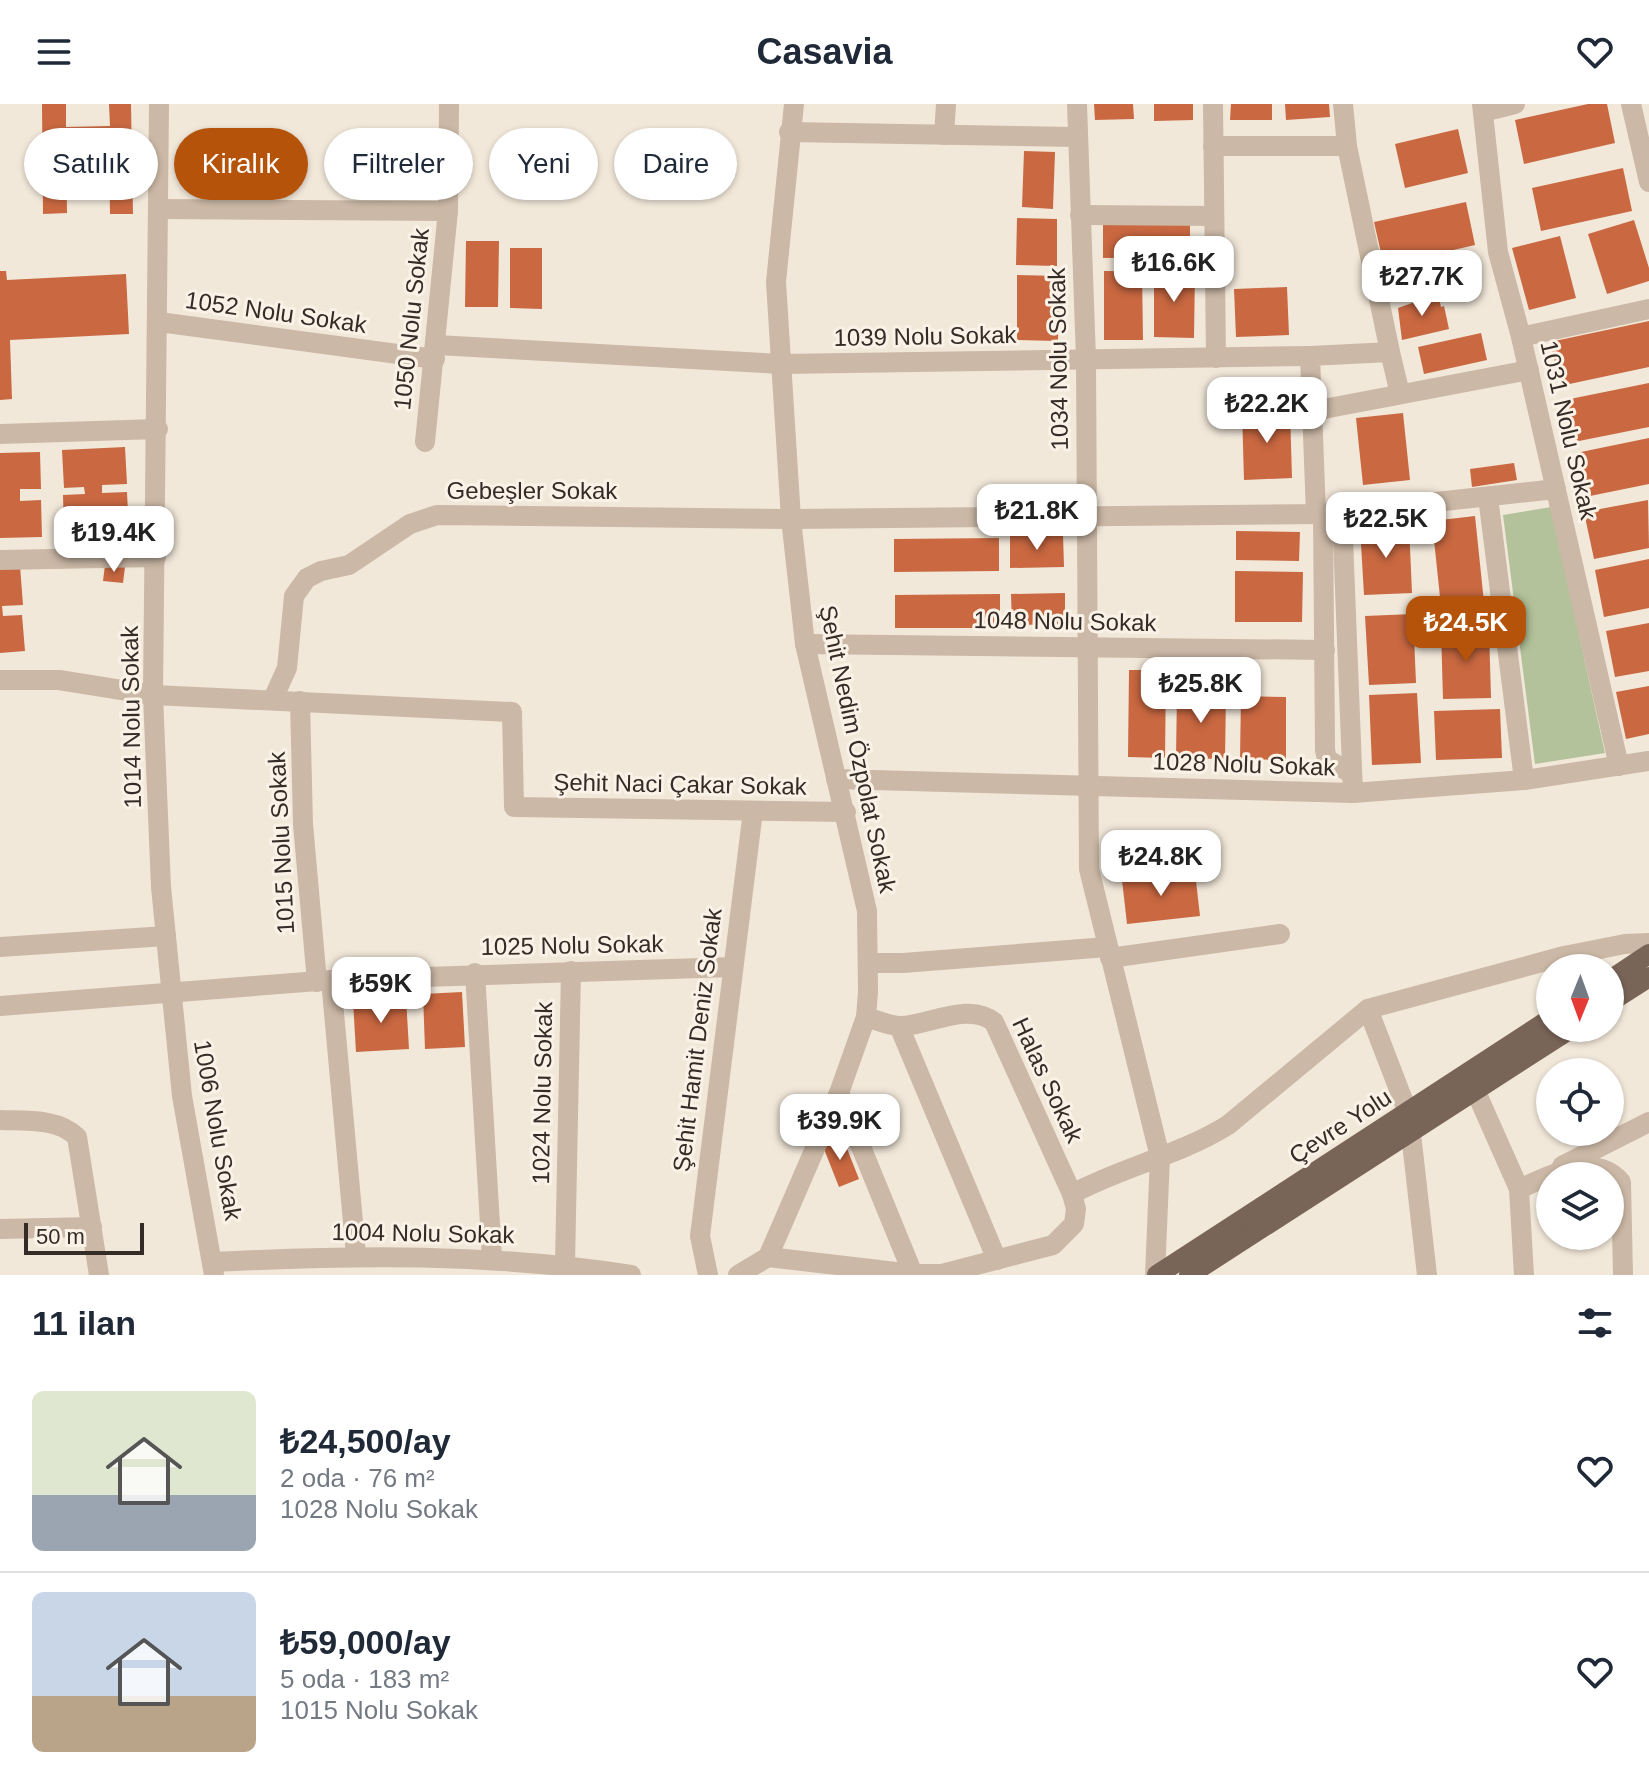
<!DOCTYPE html>
<html lang="tr">
<head>
<meta charset="utf-8">
<style>
  body { margin:0; font-family:Helvetica,sans-serif; background:#f2f2f3; color:#1f2937; height:100vh; display:flex; flex-direction:column; font-size:30px; white-space:nowrap }
  * { box-sizing:border-box; margin:0 }
  p { font-size:26px; color:#747a83 }
  .icon { flex:none; width:44px; height:44px; fill:none; stroke:currentColor; stroke-width:2; stroke-linecap:round; stroke-linejoin:round }
  .map { position:relative; height:1171px; overflow:hidden }
  .panel { display:flex; flex-direction:column; background:#fff; flex:1 }
  .panel>* { flex:none }
  .guide { position:absolute; left:24px; top:24px; width:800px; height:72px; display:flex; gap:16px }
  .needle { width:52px; rotate:181deg }
  .fabs { position:absolute; left:1536px; top:850px; display:grid; gap:16px }
  .fabs a { display:grid; place-items:center; width:88px; height:88px; border-radius:50%; background:#fff; box-shadow:0 2px 6px #0004; font-size:40px }
  .scale { position:absolute; left:24px; bottom:20px; width:120px; box-sizing:border-box; padding-left:8px; border:4px solid #362c27; border-top:0; font-size:22px; line-height:28px; white-space:nowrap; color:#362c27; -webkit-text-stroke:6px #faf2e7; paint-order:stroke }
  .price { position:absolute; translate:-50% -68px; padding:0 18px; border-radius:16px; background:#fff; color:#222; font-size:26px; line-height:52px; filter:drop-shadow(0 2px 4px #0008) }
  .price::after { content:''; position:absolute; left:50%; top:48px; width:24px; height:18px; margin-left:-12px; background:inherit; clip-path:polygon(0 0,100% 0,50% 100%) }
  .price.active { background:#b45309; color:#fff }
  ul { padding:0; list-style:none }
  li { display:flex; align-items:center; gap:24px; height:200px; padding:0 32px }
  li+li { border-top:2px solid #e0e1e3 }
  li span { display:grid; place-items:center; flex:none; width:224px; height:160px; border-radius:12px; color:#555 }
  li>.icon { margin-inline-start:auto }
  span .icon { width:96px; height:96px; fill:#fffc; stroke-width:1 }
  li b { font-size:34px }
  h2 { display:flex; justify-content:space-between; align-items:center; height:96px; padding:0 32px; font-size:34px }
  .chip { padding:0 28px; border-radius:36px; background:#fff; box-shadow:0 2px 6px #0004; font-size:28px; line-height:72px }
  .chip.active { background:#b45309; color:#fff }
  header { display:flex; justify-content:space-between; align-items:center; height:104px; padding:0 32px; background:#fff; font-size:36px; font-weight:600 }
  .map>svg:first-child { display:block }
</style>
</head>
<body>
<header><svg class="icon" aria-label="menu" viewBox="0 0 24 24"><path d="M4 6h16M4 12h16M4 18h16"/></svg>Casavia<svg class="icon" aria-label="heart" viewBox="0 0 24 24"><path d="M12 20l-8-8c-3-5 5-10 8-4 3-6 11-1 8 4z"/></svg></header>
<div class="map">
<svg width="1649" height="1171" viewBox="0 0 1649 1171">
  <rect width="100%" height="100%" fill="#f2e8da"/>
  <path fill="#b3c29a" d="M1551 403 1605 649 1535 660 1503 411Z"/>
  <g fill="#c96841">
    <path d="M42 0H66V23L110 22 109 0H131L133 110H110L109 45H66L67 109 43 110Z"/>
    <path d="M1094 0H1133L1134 15 1095 16Z"/>
    <path d="M1154 0H1193V16L1154 17Z"/>
    <path d="M1231 0H1272V16H1230Z"/>
    <path d="M1285 0H1329L1330 13 1286 16Z"/>
    <path d="M1588 0H1607L1615 39 1524 60 1515 16Z"/>
    <path d="M1458 25 1468 69 1405 84 1395 40Z"/>
    <path d="M1024 47 1055 48 1053 105 1022 103Z"/>
    <path d="M1623 64 1632 107 1541 127 1532 84Z"/>
    <path d="M1466 98 1475 141 1384 162 1374 118Z"/>
    <path d="M1017 114 1057 115V162L1016 161Z"/>
    <path d="M1190 115V153L1103 154V116Z"/>
    <path d="M1634 116 1649 164V177L1607 190 1588 130Z"/>
    <path d="M1560 132 1576 194 1529 206 1512 144Z"/>
    <path d="M466 137H499L498 203H465Z"/>
    <path d="M510 144H542V205L510 204Z"/>
    <path d="M1474 152 1480 183 1455 189 1449 157Z"/>
    <path d="M1154 166H1195L1194 234 1154 233Z"/>
    <path d="M0 167H6L7 176 126 170 129 230 10 236 12 295 0 296Z"/>
    <path d="M1104 167H1142L1143 236H1104Z"/>
    <path d="M1017 171 1059 172 1058 237 1017 236Z"/>
    <path d="M1287 183 1289 231 1236 233 1234 185Z"/>
    <path d="M1429 193 1430 196 1439 194 1441 203 1444 202 1449 225 1402 236 1398 204Z"/>
    <path d="M1649 217V263L1560 282 1550 238Z"/>
    <path d="M1481 229 1487 256 1424 270 1418 243Z"/>
    <path d="M1649 279V323L1574 338 1565 296Z"/>
    <path d="M1290 306 1292 374 1244 376 1242 307Z"/>
    <path d="M1403 309 1410 376 1363 381 1356 314Z"/>
    <path d="M1649 334V380L1585 393 1576 349Z"/>
    <path d="M125 343 127 380 102 381V389L127 388 129 429 64 431 63 391 85 390 84 383 64 384 62 346Z"/>
    <path d="M40 348 41 385H20V397L41 396 42 433 0 434V349Z"/>
    <path d="M1514 359 1517 376 1472 383 1470 365Z"/>
    <path d="M1648 396 1649 444 1594 455 1584 408Z"/>
    <path d="M1475 412 1485 508 1442 512 1432 417Z"/>
    <path d="M1409 421 1412 489 1364 491 1360 423Z"/>
    <path d="M1236 427 1300 428 1299 457 1236 456Z"/>
    <path d="M1063 431 1064 463 1010 464V432Z"/>
    <path d="M999 434V467L894 468V435Z"/>
    <path d="M1649 455V504L1604 513 1595 466Z"/>
    <path d="M105 461 125 463 123 479 103 477Z"/>
    <path d="M20 462 23 501 2 502 3 512 22 511 25 547 0 549V464Z"/>
    <path d="M1235 467 1303 468 1302 518H1235Z"/>
    <path d="M1065 489V520L1012 521 1011 490Z"/>
    <path d="M1000 490V524H895V491Z"/>
    <path d="M1413 510 1416 579 1369 581 1365 512Z"/>
    <path d="M1649 519V567L1615 573 1606 527Z"/>
    <path d="M1489 525 1491 594 1443 595 1441 526Z"/>
    <path d="M1129 566H1166L1165 654 1128 653Z"/>
    <path d="M1649 582V630L1626 635 1616 588Z"/>
    <path d="M1177 587 1226 588 1225 655 1176 654Z"/>
    <path d="M1417 589 1421 659 1372 661 1369 591Z"/>
    <path d="M1241 592 1286 593V656L1240 655Z"/>
    <path d="M1500 605 1502 654 1436 656 1434 607Z"/>
    <path d="M1195 768 1200 812 1127 820 1122 776Z"/>
    <path d="M462 888 465 943 425 945 423 890Z"/>
    <path d="M406 893 409 945 356 948 353 897Z"/>
    <path d="M842 1032 859 1075 839 1083 822 1040Z"/>
  </g>
  <g fill="none" stroke-linecap="round" stroke-linejoin="round">
    <g stroke="#cbb8a6" stroke-width="20">
      <path d="M159 0 153 591 161 783 182 992 214 1171"/>
      <path d="M1077 0 1086 255 1089 765 1160 1053 1155 1171"/>
      <path d="M1213 0 1216 254"/>
      <path d="M1482 0 1498 148 1521 233 1619 662"/>
      <path d="M1631 0 1649 78"/>
      <path d="M1483 8 1515 0"/>
      <path d="M789 28 1077 33"/>
      <path d="M944 31 946 0"/>
      <path d="M1213 42H1347"/>
      <path d="M160 105 448 107"/>
      <path d="M1080 111 1214 112"/>
      <path d="M159 218 435 255"/>
      <path d="M1521 233 1649 205"/>
      <path d="M436 241 781 260 1310 252"/>
      <path d="M1390 248 1400 290"/>
      <path d="M1313 307 1529 266"/>
      <path d="M0 330 158 325"/>
      <path d="M425 338 448 107 449 0"/>
      <path d="M1488 393 1524 676"/>
      <path d="M1342 409 1353 689"/>
      <path d="M1316 410 1310 252 1390 248 1347 42 1343 0"/>
      <path d="M1323 410 1325 646 1327 655 1352 670"/>
      <path d="M0 456 156 453"/>
      <path d="M805 540 1325 546"/>
      <path d="M0 576H59L153 591 512 608 514 703 846 708"/>
      <path d="M273 595 287 564 294 492 307 474 321 467 349 461 410 420 437 411 791 415 1323 410 1556 385"/>
      <path d="M300 597 303 720 317 878"/>
      <path d="M836 675 1353 689 1524 676 1649 657"/>
      <path d="M0 843 166 832"/>
      <path d="M1110 854 1280 830"/>
      <path d="M868 859H903L1107 843"/>
      <path d="M475 869 492 1154"/>
      <path d="M331 876 356 1151"/>
      <path d="M0 902 331 876 732 863"/>
      <path d="M1368 905 1408 1009"/>
      <path d="M866 913C877 916 891 923 903 922 931 920 970 898 994 918L1072 1090"/>
      <path d="M899 922 997 1156"/>
      <path d="M1476 988 1519 1085 1524 1171"/>
      <path d="M839 989 913 1170"/>
      <path d="M0 1016C25 1017 58 1014 77 1033L99 1171"/>
      <path d="M1411 1030 1427 1171"/>
      <path d="M1562 1062 1649 1018"/>
      <path d="M1519 1085C1549 1072 1594 1047 1621 1078L1623 1171"/>
      <path d="M0 1125 92 1123"/>
      <path d="M768 1153 913 1170H942L1053 1141 1074 1120 1076 1105 1072 1090C1122 1063 1180 1051 1228 1021L1368 905 1564 852 1625 840 1649 839"/>
      <path d="M213 1158C354 1151 491 1149 631 1171"/>
      <path d="M565 1160 571 867"/>
      <path d="M708 1171 700 1132 753 707"/>
      <path d="M738 1171 768 1153 839 989 866 913 868 888 867 807 805 540 791 415 776 178 794 0"/>
    </g>
    <g stroke="#796458" stroke-width="20">
      <path d="M1610 876 1649 850"/>
      <path d="M1610 898 1649 873"/>
      <path d="M1157 1171 1550 915"/>
      <path d="M1189 1171 1572 924"/>
    </g>
  </g>
  <g text-anchor="middle" dominant-baseline="central" stroke-width="6" stroke-linejoin="round" paint-order="stroke">
    <g font-size="24" fill="#362c27" stroke="#faf2e7">
      <text transform="translate(276 208) rotate(8)">1052 Nolu Sokak</text>
      <text transform="translate(411 215) rotate(-84)">1050 Nolu Sokak</text>
      <text transform="translate(925 232) rotate(-1)">1039 Nolu Sokak</text>
      <text transform="translate(1058 255) rotate(-91)">1034 Nolu Sokak</text>
      <text transform="translate(1569 326) rotate(77)">1031 Nolu Sokak</text>
      <text x="532" y="386">Gebeşler Sokak</text>
      <text transform="translate(1065 517) rotate(1)">1048 Nolu Sokak</text>
      <text transform="translate(131 613) rotate(-91)">1014 Nolu Sokak</text>
      <text transform="translate(858 645) rotate(78)">Şehit Nedim Özpolat Sokak</text>
      <text transform="translate(1244 660) rotate(2)">1028 Nolu Sokak</text>
      <text transform="translate(680 680) rotate(1)">Şehit Naci Çakar Sokak</text>
      <text transform="translate(281 739) rotate(-93)">1015 Nolu Sokak</text>
      <text transform="translate(572 841) rotate(-1)">1025 Nolu Sokak</text>
      <text transform="translate(697 936) rotate(-83)">Şehit Hamit Deniz Sokak</text>
      <text transform="translate(1048 976) rotate(65)">Halas Sokak</text>
      <text transform="translate(542 989) rotate(-89)">1024 Nolu Sokak</text>
      <text transform="translate(1340 1022) rotate(-33)">Çevre Yolu</text>
      <text transform="translate(218 1026) rotate(80)">1006 Nolu Sokak</text>
      <text transform="translate(423 1129) rotate(1)">1004 Nolu Sokak</text>
    </g>
  </g>
</svg>
<div class="fabs">
<a><svg class="needle" viewBox="-14 -14 28 28"><path d="M0-13l5 13h-10z" fill="#e53935"/><path d="M0 13l5-13h-10z" fill="#747a83"/></svg></a>
<a><svg class="icon" aria-label="locate" viewBox="0 0 24 24"><circle cx="12" cy="12" r="6"/><path d="M12 2v4M12 18v4M2 12h4M18 12h4"/></svg></a>
<a><svg class="icon" aria-label="layers" viewBox="0 0 24 24"><path d="M12 4l9 5-9 5-9-5zM3 14l9 5 9-5"/></svg></a>
</div>
<div class="scale">50 m</div>
<b class="price" style="left:1174px;top:200px">₺16.6K</b>
<b class="price" style="left:1422px;top:214px">₺27.7K</b>
<b class="price" style="left:1267px;top:341px">₺22.2K</b>
<b class="price" style="left:1037px;top:448px">₺21.8K</b>
<b class="price" style="left:1386px;top:456px">₺22.5K</b>
<b class="price" style="left:114px;top:470px">₺19.4K</b>
<b class="price active" style="left:1466px;top:560px">₺24.5K</b>
<b class="price" style="left:1201px;top:621px">₺25.8K</b>
<b class="price" style="left:1161px;top:794px">₺24.8K</b>
<b class="price" style="left:381px;top:921px">₺59K</b>
<b class="price" style="left:840px;top:1058px">₺39.9K</b>
<div class="guide">
<a class="chip">Satılık</a>
<a class="chip active">Kiralık</a>
<a class="chip">Filtreler</a>
<a class="chip">Yeni</a>
<a class="chip">Daire</a>
</div>
</div>
<section class="panel">
<h2>11 ilan<svg class="icon" aria-label="filters" viewBox="0 0 24 24"><path d="M4 7h16M4 17h16"/><circle cx="9" cy="7" r="2"/><circle cx="15" cy="17" r="2"/></svg></h2>
<ul>
<li><span style="background:linear-gradient(#dfe7d0 65%,#9aa5b1 0)"><svg class="icon" aria-label="home" viewBox="0 0 24 24"><path d="M3 11l9-7 9 7M6 9v11h12V9"/></svg></span><div><b>₺24,500/ay</b><p>2 oda · 76 m²</p><p>1028 Nolu Sokak</p></div><svg class="icon" aria-label="heart" viewBox="0 0 24 24"><path d="M12 20l-8-8c-3-5 5-10 8-4 3-6 11-1 8 4z"/></svg></li>
<li><span style="background:linear-gradient(#c9d6e8 65%,#b9a48a 0)"><svg class="icon" aria-label="home" viewBox="0 0 24 24"><path d="M3 11l9-7 9 7M6 9v11h12V9"/></svg></span><div><b>₺59,000/ay</b><p>5 oda · 183 m²</p><p>1015 Nolu Sokak</p></div><svg class="icon" aria-label="heart" viewBox="0 0 24 24"><path d="M12 20l-8-8c-3-5 5-10 8-4 3-6 11-1 8 4z"/></svg></li>
</ul>
</section>
</body>
</html>
